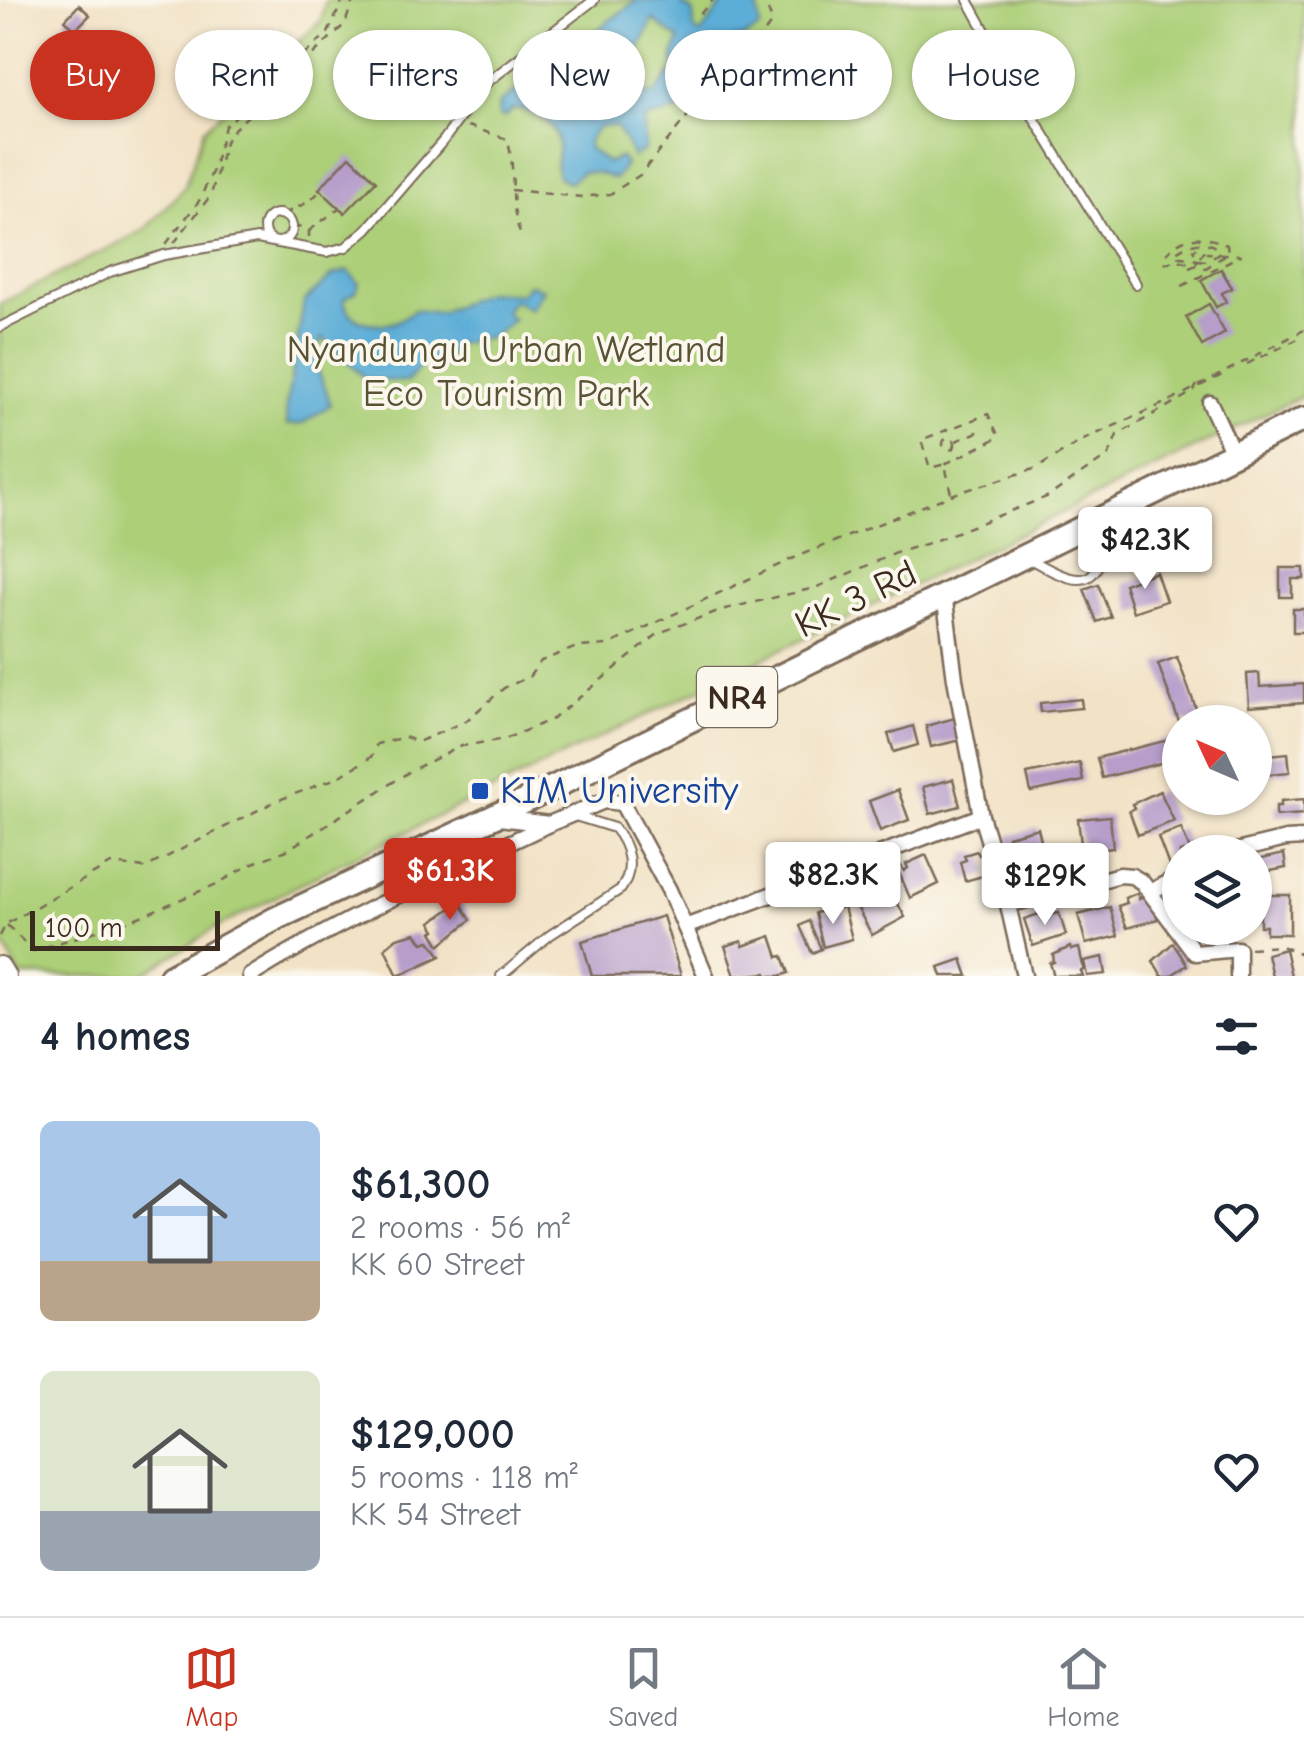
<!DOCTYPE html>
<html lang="en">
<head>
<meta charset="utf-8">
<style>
  body { margin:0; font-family:"Comic Neue",sans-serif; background:#f2f2f3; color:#1f2937; height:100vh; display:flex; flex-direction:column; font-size:38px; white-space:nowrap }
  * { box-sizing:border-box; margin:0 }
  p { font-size:32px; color:#747a83 }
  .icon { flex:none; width:55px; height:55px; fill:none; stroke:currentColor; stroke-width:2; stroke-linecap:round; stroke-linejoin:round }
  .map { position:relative; height:976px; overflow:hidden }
  .side { display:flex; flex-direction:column; background:#fff; flex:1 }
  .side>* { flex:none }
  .hud { position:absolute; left:30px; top:30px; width:1245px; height:90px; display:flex; gap:20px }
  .needle { width:65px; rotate:314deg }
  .fabs { position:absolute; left:1162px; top:705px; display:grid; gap:20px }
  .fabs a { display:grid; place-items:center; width:110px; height:110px; border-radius:50%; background:#fff; box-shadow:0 2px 8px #0004; font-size:50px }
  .scale { position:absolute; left:30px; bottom:25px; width:190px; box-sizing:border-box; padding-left:10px; border:5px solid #3b2a1e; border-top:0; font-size:28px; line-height:35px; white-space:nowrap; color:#3b2a1e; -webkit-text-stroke:8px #fbf7ec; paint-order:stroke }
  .price { position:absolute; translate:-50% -85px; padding:0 22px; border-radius:10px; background:#fff; color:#222; font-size:32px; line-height:65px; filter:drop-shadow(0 2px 5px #0008) }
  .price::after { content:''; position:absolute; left:50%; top:60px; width:30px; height:22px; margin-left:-15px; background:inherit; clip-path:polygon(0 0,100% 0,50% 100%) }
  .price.current { background:#c8321e; color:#fff }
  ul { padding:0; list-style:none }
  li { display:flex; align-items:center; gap:30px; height:250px; padding:0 40px }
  li span { display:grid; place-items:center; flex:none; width:280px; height:200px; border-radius:15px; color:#555 }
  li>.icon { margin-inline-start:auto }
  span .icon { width:120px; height:120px; fill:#fffc; stroke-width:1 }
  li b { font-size:42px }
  h2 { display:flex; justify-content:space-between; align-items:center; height:120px; padding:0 40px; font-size:42px }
  .chip { padding:0 35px; border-radius:45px; background:#fff; box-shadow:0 2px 8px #0004; font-size:35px; line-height:90px }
  .chip.current { background:#c8321e; color:#fff }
  .tab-bar { display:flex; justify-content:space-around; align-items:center; height:140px; border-top:2px solid #e0e1e3; background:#fff; font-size:28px; color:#747a83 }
  .tab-bar a { display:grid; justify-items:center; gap:5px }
  .tab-bar .current { color:#c8321e }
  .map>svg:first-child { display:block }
</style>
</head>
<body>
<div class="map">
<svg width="1304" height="976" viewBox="0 0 1304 976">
  <rect width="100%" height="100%" fill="#fbf7ec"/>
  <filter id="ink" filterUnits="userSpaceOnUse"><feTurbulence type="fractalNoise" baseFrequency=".01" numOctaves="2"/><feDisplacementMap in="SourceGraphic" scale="20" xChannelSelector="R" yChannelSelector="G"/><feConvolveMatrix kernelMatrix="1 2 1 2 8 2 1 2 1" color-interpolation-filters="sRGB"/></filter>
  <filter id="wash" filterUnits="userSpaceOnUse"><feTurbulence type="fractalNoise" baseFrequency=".0048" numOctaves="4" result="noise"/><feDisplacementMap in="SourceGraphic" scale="40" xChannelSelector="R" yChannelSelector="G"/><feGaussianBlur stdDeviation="2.25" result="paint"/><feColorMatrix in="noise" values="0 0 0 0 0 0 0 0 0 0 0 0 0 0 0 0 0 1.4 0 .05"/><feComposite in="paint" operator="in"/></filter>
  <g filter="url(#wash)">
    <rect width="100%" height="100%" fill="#f2e2c6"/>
    <path fill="#accf78" stroke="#747c4b" stroke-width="2.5" d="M326 0H1304V395L332 868 214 929 140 976H21L0 939V304L144 230 184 188 205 128 321 21Z"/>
    <g fill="#5cadd7" stroke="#4c6c7a" stroke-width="2.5" fill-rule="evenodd">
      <path d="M637 0H686L683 6 693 12 694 31 701 34 723 3 757 1 760 28 744 37 731 40 686 72 687 93 681 110 644 120 645 149 633 157 617 127C602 124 596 127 588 141L589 149 607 163 621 157 625 165 615 179 598 173 582 172 569 182 558 177C555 166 557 162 558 151 561 125 535 110 513 109L505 117 499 116 500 103ZM653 20 679 40 673 57 674 69 654 95 620 89 605 77 602 58 622 39 631 43 633 58 637 60 640 47ZM577 75 592 88 598 103C582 121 566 118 547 107L548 94 563 79Z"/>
      <path d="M348 271 359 283 356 291 344 299C347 321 371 327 392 323 400 321 408 314 415 310L440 313 486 292 521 294 529 284 543 289 531 309 513 300 505 312 513 320 492 337 452 345 445 364 436 367 423 364 407 382 366 379 323 338C304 363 327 380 330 405L302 424 287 425 286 408 304 302 333 275Z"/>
    </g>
    <g id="blocks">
      <g fill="#b69dca">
        <path d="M79 5 90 15 75 30 65 20Z"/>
        <path d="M350 156 376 181 345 213 319 189Z"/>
        <path d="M1221 269 1232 288 1222 293 1226 302 1216 307 1201 280Z"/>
        <path d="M1209 304 1225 333 1202 346 1186 317Z"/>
        <path d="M1139 526 1150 553 1139 555 1136 544 1131 545 1127 535 1135 533 1133 527Z"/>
        <path d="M1280 568H1304V579H1292V597H1280Z"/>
        <path d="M1156 572 1166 601 1133 612 1124 584Z"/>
        <path d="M1098 584 1111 617 1097 622 1084 589Z"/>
        <rect x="1293" y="609" width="11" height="23"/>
        <path d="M1177 657 1201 722H1179L1158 664Z"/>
        <path d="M1259 673 1260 687 1304 684V703L1249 707 1247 674Z"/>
        <path d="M1081 699 1082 708 1041 712 1040 703Z"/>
        <path d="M955 718 961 740 931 747 926 726Z"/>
        <path d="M913 726 918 745 894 752 888 734Z"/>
        <path d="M1180 737V758L1102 778 1097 758Z"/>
        <path d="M1288 753 1290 772 1259 775 1258 756Z"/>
        <path d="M1080 763 1083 781 1031 792 1027 774Z"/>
        <path d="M953 779 960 806 930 814 923 787Z"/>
        <path d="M898 790 909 820 880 831 869 801Z"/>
        <path d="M1160 791 1174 821 1138 835 1129 811 1134 808 1132 804Z"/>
        <path d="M1304 799V814L1276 816V806H1281V801Z"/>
        <path d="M1110 816 1113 848 1082 852 1078 819Z"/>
        <path d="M1038 828 1045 857 1015 864 1008 836Z"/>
        <path d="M1181 828 1191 852H1180V861L1169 866 1158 837Z"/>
        <path d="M977 851 979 855 984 853 990 874 965 881 960 862 966 860 964 855Z"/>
        <path d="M1284 854 1286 868 1260 873 1257 860Z"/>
        <path d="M926 855 939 884 910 898 897 868 901 866 904 871 908 868 906 864Z"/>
        <path d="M865 869 872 888 850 895 844 877Z"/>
        <path d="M891 891 905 917 872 935 858 909Z"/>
        <path d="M1137 893 1139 899 1148 895 1158 919 1127 928 1118 906 1127 903 1125 898Z"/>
        <path d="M1268 895H1290V934H1266V926H1260V909H1264Z"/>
        <path d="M460 902 471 920 440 945 432 932 436 930 431 922Z"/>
        <path d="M844 907 852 939 823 947 815 913Z"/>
        <path d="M1110 907 1118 936 1086 944 1078 915Z"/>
        <path d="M1042 913 1043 916 1059 913 1066 935 1033 946 1024 919Z"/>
        <path d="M663 916 681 976H592L582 941Z"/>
        <path d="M809 921 821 949 812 953 800 926Z"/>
        <path d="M1198 928H1226L1227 933 1201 940Z"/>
        <path d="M416 933 423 943 430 941 441 956 398 976 385 948 397 938Z"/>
        <path d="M771 936 778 957 783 956 789 973 780 976H767L766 973 735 976 725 946 742 941 743 946Z"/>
        <path d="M1173 943 1187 965 1170 976H1162L1153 961Z"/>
        <path d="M1070 947 1071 950 1079 948 1084 970 1081 971 1083 976H1054L1050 963 1054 962 1053 955Z"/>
        <path d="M1285 949 1291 976H1272L1267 954Z"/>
        <path d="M1103 957 1106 974 1087 976 1084 961Z"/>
        <path d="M962 959 968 976H942L939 967Z"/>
      </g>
    </g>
  </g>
  <g filter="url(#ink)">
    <use href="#blocks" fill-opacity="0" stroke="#7b6a59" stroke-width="2.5"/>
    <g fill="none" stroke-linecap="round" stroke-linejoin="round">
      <defs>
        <g id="service">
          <path d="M968 0 1032 115 1136 284"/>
          <circle cx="278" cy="228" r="14"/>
          <path d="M0 327 110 272 164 255 257 239 327 252 346 247 367 229 443 141 485 84 594 0"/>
          <path d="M1032 560C1090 594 1101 584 1107 519"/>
          <path d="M501 976 550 935 621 889C635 869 629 846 614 828L575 816"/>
        </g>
        <g id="minor">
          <path d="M1210 403 1233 453"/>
          <path d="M944 594 955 679 981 816 1008 905"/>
          <path d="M499 818 549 824 604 801 622 803 669 890 685 927"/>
          <path d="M1232 852 1286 839 1304 838"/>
          <path d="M1150 892 1180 876"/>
          <path d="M250 976C344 917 449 872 549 824"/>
          <path d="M706 976 685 927 981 816"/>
          <path d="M1024 976 1008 905 1120 875 1132 876 1142 882 1195 953 1238 949V976"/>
        </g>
        <path id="tertiary" d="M0 966 6 976"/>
        <path id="trunk" d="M171 976 275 919 493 817 1304 419"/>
      </defs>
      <use href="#service" stroke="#7b6a59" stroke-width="12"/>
      <use href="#minor" stroke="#7b6a59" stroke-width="19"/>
      <use href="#tertiary" stroke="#7b6a59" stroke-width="22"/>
      <use href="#trunk" stroke="#7b6a59" stroke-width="28"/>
      <g stroke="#7b6a59" stroke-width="2.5" stroke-dasharray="8 8" stroke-linecap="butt">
        <path d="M700 14 713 0"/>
        <path d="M468 126 507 139C517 169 508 201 520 233"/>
        <path d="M511 190 582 197 610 194 640 175 693 109V90L704 66C730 53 757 48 772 21L764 0"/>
        <path d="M284 214 310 201 321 190"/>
        <path d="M293 225 309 231V237"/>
        <path d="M309 231 339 208"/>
        <path d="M174 243 211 195 225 142 234 129 345 24 353 0"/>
        <path d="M166 244 199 201 213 170 225 126 328 33 343 0"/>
        <path d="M1196 263 1198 260 1176 256 1175 253C1189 242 1208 237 1220 252L1207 261 1198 260 1193 250 1200 247 1204 252 1198 259"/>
        <path d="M1189 268 1196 265 1206 268 1228 253 1227 245C1203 234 1180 234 1164 257L1166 263 1178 260 1196 265"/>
        <path d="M1182 286 1241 255 1206 253"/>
        <path d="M1247 364 1304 336"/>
        <path d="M1200 386 1226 373"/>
        <circle cx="949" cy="444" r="6"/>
        <path d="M956 441 980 431"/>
        <path d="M945 464 999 437 988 414 921 440 930 468 945 464 951 494"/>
        <path d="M7 925 33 951 134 919 217 884 253 863 287 850 412 770 462 746 505 739 553 719 659 633 721 610 815 588 901 551 926 544 1049 496 1109 455 1117 435 1193 392 1197 385"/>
        <path d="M0 936 6 924 111 864 145 868 274 802 339 777 371 757 377 744 405 737 418 742 466 721 504 688 529 677 541 661 577 647 608 645 798 556 951 495 1037 468 1083 440 1174 399 1304 330"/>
        <path d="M1250 948 1281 946 1304 955"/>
      </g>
      <use href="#service" stroke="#fff" stroke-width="8"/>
      <use href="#minor" stroke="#fff" stroke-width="14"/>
      <use href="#tertiary" stroke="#fff" stroke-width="18"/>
      <use href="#trunk" stroke="#fff" stroke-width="22"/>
    </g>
  </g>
  <rect fill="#1a4fb4" stroke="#fbf7ec" stroke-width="4" x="470" y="781" width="20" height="20" rx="5"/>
  <g text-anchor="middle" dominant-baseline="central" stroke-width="8" stroke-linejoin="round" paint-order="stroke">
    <rect fill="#fbf7ec" stroke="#75685c" stroke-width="2.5" x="697" y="667" width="80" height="60" rx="8"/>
    <g font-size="35" font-weight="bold" fill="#3b2a1e">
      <text x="737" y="697">NR4</text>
    </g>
    <g font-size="38" fill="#575334" stroke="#fbf7ec">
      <text x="506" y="350">Nyandungu Urban Wetland<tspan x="506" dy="44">Eco Tourism Park</tspan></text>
    </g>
    <g font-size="38" fill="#3b2a1e" stroke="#fbf7ec">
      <text transform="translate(856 599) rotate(-26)">KK 3 Rd</text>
    </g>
    <g font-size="38" fill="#164399" stroke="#fbf7ec" text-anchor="start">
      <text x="500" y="791">KIM University</text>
    </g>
  </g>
</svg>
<div class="fabs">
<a><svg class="needle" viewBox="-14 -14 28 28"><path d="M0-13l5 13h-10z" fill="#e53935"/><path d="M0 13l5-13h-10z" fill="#747a83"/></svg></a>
<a><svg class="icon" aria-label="layers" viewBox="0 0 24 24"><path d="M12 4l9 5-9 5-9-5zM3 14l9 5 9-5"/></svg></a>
</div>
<div class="scale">100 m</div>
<b class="price" style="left:1145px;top:592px">$42.3K</b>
<b class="price current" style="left:450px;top:923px">$61.3K</b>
<b class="price" style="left:833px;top:927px">$82.3K</b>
<b class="price" style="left:1045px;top:928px">$129K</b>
<div class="hud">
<a class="chip current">Buy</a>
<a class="chip">Rent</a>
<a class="chip">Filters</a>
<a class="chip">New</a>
<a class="chip">Apartment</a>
<a class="chip">House</a>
</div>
</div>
<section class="side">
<h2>4 homes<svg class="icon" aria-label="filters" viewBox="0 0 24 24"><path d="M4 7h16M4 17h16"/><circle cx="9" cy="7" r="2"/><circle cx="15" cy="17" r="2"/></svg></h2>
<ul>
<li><span style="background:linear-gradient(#a9c7e8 70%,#b9a48a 0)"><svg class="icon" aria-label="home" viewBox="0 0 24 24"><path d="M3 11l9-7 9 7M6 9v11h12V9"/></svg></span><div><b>$61,300</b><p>2 rooms · 56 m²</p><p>KK 60 Street</p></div><svg class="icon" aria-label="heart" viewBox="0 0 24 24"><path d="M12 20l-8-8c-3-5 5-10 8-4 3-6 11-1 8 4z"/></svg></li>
<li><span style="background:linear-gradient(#dfe7d0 70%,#9aa5b1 0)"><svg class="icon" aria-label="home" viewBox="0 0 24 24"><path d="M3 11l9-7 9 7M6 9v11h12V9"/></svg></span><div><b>$129,000</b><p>5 rooms · 118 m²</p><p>KK 54 Street</p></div><svg class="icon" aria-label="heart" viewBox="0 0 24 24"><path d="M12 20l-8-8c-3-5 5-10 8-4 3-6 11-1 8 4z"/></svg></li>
</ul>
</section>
<nav class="tab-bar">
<a class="current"><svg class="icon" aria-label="map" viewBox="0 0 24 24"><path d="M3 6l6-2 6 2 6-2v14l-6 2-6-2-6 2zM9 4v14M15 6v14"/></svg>Map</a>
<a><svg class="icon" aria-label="saved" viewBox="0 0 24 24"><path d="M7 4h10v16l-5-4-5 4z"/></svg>Saved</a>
<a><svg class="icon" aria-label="home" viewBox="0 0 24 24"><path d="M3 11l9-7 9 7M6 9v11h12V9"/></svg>Home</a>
</nav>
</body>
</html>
